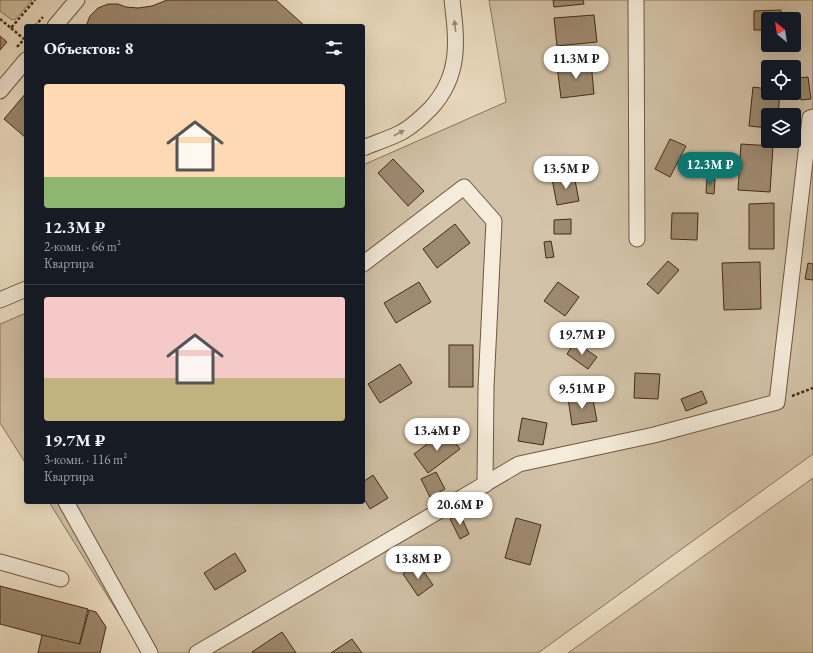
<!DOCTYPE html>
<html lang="ru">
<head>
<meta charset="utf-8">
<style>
  body { margin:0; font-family:"EB Garamond",serif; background:#20242c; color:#f1f3f6; height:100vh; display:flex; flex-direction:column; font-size:15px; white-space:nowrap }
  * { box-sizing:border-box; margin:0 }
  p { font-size:13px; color:#9ea1a6 }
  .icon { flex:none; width:22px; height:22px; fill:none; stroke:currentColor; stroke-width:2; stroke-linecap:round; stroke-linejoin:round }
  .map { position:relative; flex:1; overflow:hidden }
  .drawer { position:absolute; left:24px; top:24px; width:341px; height:480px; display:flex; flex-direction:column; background:#171b24; border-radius:4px; box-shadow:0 4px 16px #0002 }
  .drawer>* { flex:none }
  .needle { width:26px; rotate:330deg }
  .controls { position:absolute; left:761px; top:12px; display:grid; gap:8px }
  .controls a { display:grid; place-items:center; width:40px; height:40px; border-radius:4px; background:#171b24; box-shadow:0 4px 16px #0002; font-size:20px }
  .price { position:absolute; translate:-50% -34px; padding:0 9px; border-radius:14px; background:#fff; color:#222; font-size:13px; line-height:26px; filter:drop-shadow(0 1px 2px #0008) }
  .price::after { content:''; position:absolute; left:50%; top:24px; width:12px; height:9px; margin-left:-6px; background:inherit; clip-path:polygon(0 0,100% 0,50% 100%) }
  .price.on { background:#0f766e; color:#fff }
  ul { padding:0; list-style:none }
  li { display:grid; align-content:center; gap:8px; height:212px; padding:0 20px }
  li+li { border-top:1px solid #363941 }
  li span { display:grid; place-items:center; height:124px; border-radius:4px; color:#555 }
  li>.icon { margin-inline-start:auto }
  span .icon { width:72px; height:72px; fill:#fffc; stroke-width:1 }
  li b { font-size:17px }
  h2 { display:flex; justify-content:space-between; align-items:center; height:48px; padding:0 20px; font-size:17px }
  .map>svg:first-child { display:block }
</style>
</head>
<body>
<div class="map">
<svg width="813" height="653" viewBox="0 0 813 653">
  <rect width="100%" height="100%" fill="#f0e2c7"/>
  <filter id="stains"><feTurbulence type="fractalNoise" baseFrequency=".005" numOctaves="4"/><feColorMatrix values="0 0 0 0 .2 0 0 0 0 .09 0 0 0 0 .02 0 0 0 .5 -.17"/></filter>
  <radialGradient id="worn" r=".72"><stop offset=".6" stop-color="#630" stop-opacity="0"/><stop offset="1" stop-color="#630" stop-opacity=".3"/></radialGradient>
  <g fill="#d3c3a8" stroke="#8c765d" fill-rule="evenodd">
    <path d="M0 0H32L16 19 12 20 0 11Z"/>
    <path d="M489 0H813V454L538 653H143L49 502H363V165L506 102ZM768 19H794V45H768ZM768 67H794V93H768ZM768 115H794V141H768Z"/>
    <path d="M26 313V464L0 423V324Z"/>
    <path d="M813 478V653H568Z"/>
  </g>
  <g fill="#9e8a70" stroke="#452a12">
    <path d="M167 0H276L305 26H86L90 16 98 8 108 4H118L126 7 138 8 152 6Z"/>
    <path d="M553 0H583L584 4 554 7Z"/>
    <path d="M781 10V19H768V30H754V11Z"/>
    <path d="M594 15 597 42 557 46 554 18Z"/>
    <path d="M0 36 7 42 0 50Z"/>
    <path d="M591 62 594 94 561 98 557 66Z"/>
    <path d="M808 77 811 99 801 100 798 78Z"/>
    <path d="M753 87 768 89V93H780L778 115H768V128L749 126Z"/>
    <path d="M26 93V138L4 119Z"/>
    <path d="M670 139 686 146 670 177 655 169Z"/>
    <path d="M741 144 773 146 770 192 738 190Z"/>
    <path d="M393 159 424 191 408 206 378 173Z"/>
    <path d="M574 175 579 201 557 205 552 179Z"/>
    <path d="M707 178 715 179 714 194 706 193Z"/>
    <path d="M774 203V249H749V204Z"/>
    <path d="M672 213H698L697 240 671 239Z"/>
    <path d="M571 219V234H554V220Z"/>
    <path d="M455 224 470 243 437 268 423 249Z"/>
    <path d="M551 241 554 257 546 258 544 242Z"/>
    <path d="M668 261 679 270 658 294 647 284Z"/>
    <path d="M760 262 761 309 724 310 722 263Z"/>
    <path d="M808 263 813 264V280L805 279Z"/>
    <path d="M419 282 431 302 396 323 384 303Z"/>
    <path d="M558 282 579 297 565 316 544 301Z"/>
    <path d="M575 342 597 357 588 369 567 354Z"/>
    <rect x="449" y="345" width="24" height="42"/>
    <path d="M400 364 412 383 380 403 368 384Z"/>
    <path d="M635 373 660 374 658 399 634 398Z"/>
    <path d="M702 391 707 403 686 411 681 399Z"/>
    <path d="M592 394 597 421 572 425 568 398Z"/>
    <path d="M522 418 547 423 543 445 518 441Z"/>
    <path d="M446 430 460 449 428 473 414 454Z"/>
    <path d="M436 472 445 489 430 497 421 479Z"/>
    <path d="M373 475 388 498 370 509 363 497V482Z"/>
    <path d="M460 514 469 534 460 539 450 519Z"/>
    <path d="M516 518 541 525 530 565 505 558Z"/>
    <path d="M235 553 246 571 215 590 204 573Z"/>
    <path d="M418 563 433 585 418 596 403 574Z"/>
    <path d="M0 586 88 609 79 645 0 624Z"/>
    <path d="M89 610 96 612 106 627 100 653H38L42 635 80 644Z"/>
    <path d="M282 632 296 653H253L252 652Z"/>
    <path d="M352 639 362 653H331Z"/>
  </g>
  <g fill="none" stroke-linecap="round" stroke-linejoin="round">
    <defs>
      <g id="minor">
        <path d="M636 0 637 239"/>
        <path d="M55 26 77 0"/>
        <path d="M0 91 26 60"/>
        <path d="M363 148C375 143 388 139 400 133 412 127 422 117 431 108 461 75 457 41 452 0"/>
        <path d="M363 264 464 187 494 221 486 387 485 485"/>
        <path d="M0 300 26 289"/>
        <path d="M66 502 150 653"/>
        <path d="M0 562 61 579"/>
        <path d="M197 653 519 464 654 435 777 402 810 118 813 117"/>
      </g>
    </defs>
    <use href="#minor" stroke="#70583f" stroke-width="17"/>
    <g stroke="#452a12" stroke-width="2.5" stroke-dasharray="3 2" stroke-linecap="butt">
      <path d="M0 19 11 28 35 0"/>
      <path d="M35 26 43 17"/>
      <path d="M11 28 24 39"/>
      <path d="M17 47 26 37"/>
      <path d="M792 396 813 388"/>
    </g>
    <use href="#minor" stroke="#f5ecdb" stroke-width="15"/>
  </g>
  <defs><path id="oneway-solid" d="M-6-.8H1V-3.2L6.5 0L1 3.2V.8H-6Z"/></defs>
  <g fill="#9d8b76">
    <use href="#oneway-solid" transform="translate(455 26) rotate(-97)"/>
    <use href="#oneway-solid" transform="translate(399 133) rotate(-27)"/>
  </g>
  <rect width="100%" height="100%" filter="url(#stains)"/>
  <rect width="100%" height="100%" fill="url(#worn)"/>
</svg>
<div class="controls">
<a><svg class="needle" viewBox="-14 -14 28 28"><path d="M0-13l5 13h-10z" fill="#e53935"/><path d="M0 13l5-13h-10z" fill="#9ea1a6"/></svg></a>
<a><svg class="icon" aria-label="locate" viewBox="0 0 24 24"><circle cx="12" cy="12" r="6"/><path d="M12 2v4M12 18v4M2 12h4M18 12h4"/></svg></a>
<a><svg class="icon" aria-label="layers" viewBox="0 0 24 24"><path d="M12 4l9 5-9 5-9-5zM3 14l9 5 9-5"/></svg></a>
</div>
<b class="price" style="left:576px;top:80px">11.3M ₽</b>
<b class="price on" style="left:710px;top:186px">12.3M ₽</b>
<b class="price" style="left:566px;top:190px">13.5M ₽</b>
<b class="price" style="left:582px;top:356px">19.7M ₽</b>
<b class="price" style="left:582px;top:410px">9.51M ₽</b>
<b class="price" style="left:437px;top:452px">13.4M ₽</b>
<b class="price" style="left:460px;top:526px">20.6M ₽</b>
<b class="price" style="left:418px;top:580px">13.8M ₽</b>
<section class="drawer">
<h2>Объектов: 8<svg class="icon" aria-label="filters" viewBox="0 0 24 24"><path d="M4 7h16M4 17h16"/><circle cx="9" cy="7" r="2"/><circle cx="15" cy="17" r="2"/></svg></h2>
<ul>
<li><span style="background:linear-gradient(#ffd9b3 75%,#8fb573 0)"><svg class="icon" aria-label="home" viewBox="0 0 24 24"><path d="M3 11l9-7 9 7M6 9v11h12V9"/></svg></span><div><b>12.3M ₽</b><p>2-комн. · 66 m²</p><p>Квартира</p></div></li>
<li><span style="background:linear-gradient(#f6c9c9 65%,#c2b280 0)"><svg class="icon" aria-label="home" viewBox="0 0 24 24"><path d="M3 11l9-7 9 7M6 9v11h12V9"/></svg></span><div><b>19.7M ₽</b><p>3-комн. · 116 m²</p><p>Квартира</p></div></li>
</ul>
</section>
</div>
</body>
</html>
